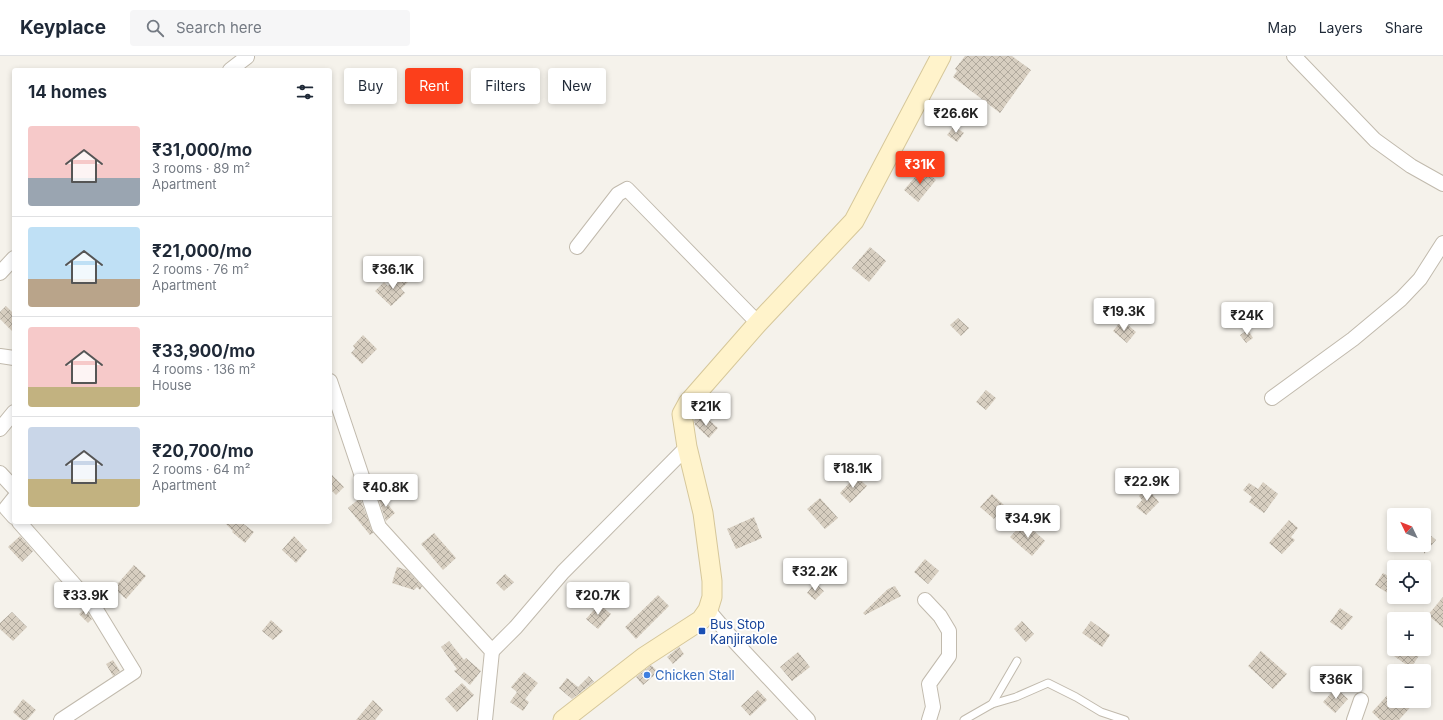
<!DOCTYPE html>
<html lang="en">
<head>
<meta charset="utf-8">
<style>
  body { margin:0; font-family:Inter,sans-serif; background:#f6f6f7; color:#1f2937; height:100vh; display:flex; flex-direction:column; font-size:15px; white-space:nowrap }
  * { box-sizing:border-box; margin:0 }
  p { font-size:13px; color:#747a83 }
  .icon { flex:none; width:22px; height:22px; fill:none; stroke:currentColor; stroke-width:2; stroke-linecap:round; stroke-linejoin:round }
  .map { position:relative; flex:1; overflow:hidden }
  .panel { position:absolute; left:12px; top:12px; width:320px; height:456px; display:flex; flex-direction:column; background:#fff; border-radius:4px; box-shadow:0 2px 6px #0003 }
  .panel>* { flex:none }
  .banner { position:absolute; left:344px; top:12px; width:380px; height:36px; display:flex; gap:8px }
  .needle { width:26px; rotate:313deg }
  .tools { position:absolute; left:1387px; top:452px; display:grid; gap:8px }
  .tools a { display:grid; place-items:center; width:44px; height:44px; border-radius:4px; background:#fff; box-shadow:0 2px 6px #0003; font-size:20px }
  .price { position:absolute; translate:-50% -34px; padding:0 9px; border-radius:4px; background:#fff; color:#222; font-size:13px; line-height:26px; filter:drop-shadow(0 1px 2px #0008) }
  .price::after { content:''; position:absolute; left:50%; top:24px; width:12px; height:9px; margin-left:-6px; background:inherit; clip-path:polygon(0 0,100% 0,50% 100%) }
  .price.selected { background:#fc3f1b; color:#fff }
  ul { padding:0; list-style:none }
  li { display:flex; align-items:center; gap:12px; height:100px; padding:0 16px }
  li+li { border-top:1px solid #e0e1e3 }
  li span { display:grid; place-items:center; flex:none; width:112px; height:80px; border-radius:4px; color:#555 }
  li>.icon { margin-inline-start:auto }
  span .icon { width:48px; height:48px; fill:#fffc; stroke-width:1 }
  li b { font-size:17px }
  h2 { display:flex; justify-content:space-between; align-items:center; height:48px; padding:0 16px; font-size:17px }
  .chip { padding:0 14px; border-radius:4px; background:#fff; box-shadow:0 2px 6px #0003; font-size:14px; line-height:36px }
  .chip.selected { background:#fc3f1b; color:#fff }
  header { display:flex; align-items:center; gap:24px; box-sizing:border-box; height:56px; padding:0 20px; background:#fff; border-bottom:1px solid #e0e1e3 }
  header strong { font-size:19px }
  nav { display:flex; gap:22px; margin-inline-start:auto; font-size:14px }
  .search { width:280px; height:36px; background:#f6f6f7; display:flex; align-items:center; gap:10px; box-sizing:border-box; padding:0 14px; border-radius:4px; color:#747a83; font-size:15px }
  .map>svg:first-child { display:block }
</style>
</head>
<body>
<header>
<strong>Keyplace</strong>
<div class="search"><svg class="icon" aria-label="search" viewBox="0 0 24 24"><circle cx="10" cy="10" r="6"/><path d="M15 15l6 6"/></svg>Search here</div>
<nav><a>Map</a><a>Layers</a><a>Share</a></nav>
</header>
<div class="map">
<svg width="1443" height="664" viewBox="0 0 1443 664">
  <defs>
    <pattern id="building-cross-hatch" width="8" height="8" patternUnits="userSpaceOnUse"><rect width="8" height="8" fill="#d7cec0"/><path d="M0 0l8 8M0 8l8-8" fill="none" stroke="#b0a99d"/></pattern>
  </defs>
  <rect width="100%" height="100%" fill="#f5f2eb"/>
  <g fill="url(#building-cross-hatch)">
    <path d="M965 0H1012L1031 14 1000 57 953 21 957 15 955 13Z"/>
    <path d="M954 70 964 77 957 86 947 79Z"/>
    <path d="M922 113 936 124 918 146 904 134Z"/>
    <path d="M870 191 886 205 869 226 852 212Z"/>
    <path d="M401 218 409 225 401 233 405 237 391 250 375 235 384 226 388 230Z"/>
    <path d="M6 250 14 258V277L0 263V256Z"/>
    <path d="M958 262 969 272 961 280 950 269Z"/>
    <path d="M1122 264 1136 276 1127 287 1113 275Z"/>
    <path d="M1248 274 1253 282 1246 287 1240 279Z"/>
    <path d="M363 279 377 293 362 308 351 297 355 293 353 290Z"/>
    <path d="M986 334 996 342 986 354 976 346Z"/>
    <path d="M698 360 704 366 707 362 718 372 709 382 695 369 694 364Z"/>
    <path d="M330 417 344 431 336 439 330 433Z"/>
    <path d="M856 420 867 430 850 447 840 437Z"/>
    <path d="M1263 426 1278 438 1264 457 1249 446 1252 441 1243 434 1249 427 1258 433Z"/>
    <path d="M1147 432 1159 446 1146 459 1136 451 1142 444 1139 440Z"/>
    <path d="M378 437 395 457 386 465 377 438Z"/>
    <path d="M992 438 1005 450 994 463 980 451Z"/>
    <path d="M360 442 373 477 370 479 348 452Z"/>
    <path d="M820 442 838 462 825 473 807 453Z"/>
    <path d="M754 461 762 482 736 493 727 473Z"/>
    <path d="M1289 464 1298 472 1291 481 1295 484 1282 498 1269 487Z"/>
    <path d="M224 466H241L254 476 245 487 232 476 233 475Z"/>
    <path d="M1024 466 1045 485 1032 500 1010 481Z"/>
    <path d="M1424 474 1436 484 1424 498Z"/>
    <path d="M434 477 456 502 443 514 421 488Z"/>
    <path d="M20 480 33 495 22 506 8 491Z"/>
    <path d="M294 480 307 494 296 507 282 494Z"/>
    <path d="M925 503 939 515 928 528 914 516Z"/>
    <path d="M134 509 146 520 126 543 114 532Z"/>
    <path d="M397 511 407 514 422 530 420 534 417 531 414 534 392 527Z"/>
    <path d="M1383 517 1394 524V541L1375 529Z"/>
    <path d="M505 518 514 526 504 535 496 527Z"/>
    <path d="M815 527 824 535 815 544 807 537Z"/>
    <path d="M895 530 901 540 865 559 863 557 888 533Z"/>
    <path d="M658 539 669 550 636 583 625 571Z"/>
    <path d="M1443 541V572L1428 559Z"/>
    <path d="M599 548 611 558 598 573 586 563Z"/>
    <path d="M1340 552 1353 561 1342 574 1330 566Z"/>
    <path d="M85 553 92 563 88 567 79 558Z"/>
    <path d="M12 556 27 571 13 585 0 573V567Z"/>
    <path d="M271 564 283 575 273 584 262 575Z"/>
    <path d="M1022 565 1034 578 1026 586 1014 573Z"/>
    <path d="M1091 565 1110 579 1102 591 1082 577Z"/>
    <path d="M449 585 464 604 466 602 481 615 470 629 454 615 457 613 441 591Z"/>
    <path d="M679 591 684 598 673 608 667 601Z"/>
    <path d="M1398 593H1423L1411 612 1394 600Z"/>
    <path d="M1261 595 1287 618 1273 633 1248 610Z"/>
    <path d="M798 596 810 611 792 625 780 611Z"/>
    <path d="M113 604 120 615 113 620 106 608Z"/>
    <path d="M651 609 658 616 643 629 636 621Z"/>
    <path d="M524 616 538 627 525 643 529 646 523 655 510 646 517 636 511 631Z"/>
    <path d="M589 620 594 626 572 643 559 632 567 622 578 631Z"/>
    <path d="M462 627 474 639 457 656 445 643Z"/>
    <path d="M1336 632 1348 643 1335 657 1323 646Z"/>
    <path d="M1394 632V645H1416L1399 664H1380L1372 656Z"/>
    <path d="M758 634 767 644 750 660 741 650Z"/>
    <path d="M23 643 36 654 27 664H22L13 656Z"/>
    <path d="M373 644 383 654 375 664H356Z"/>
  </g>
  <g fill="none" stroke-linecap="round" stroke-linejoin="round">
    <defs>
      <g id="lane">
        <path d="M992 648 1016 641 1048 627 1076 641 1101 656 1125 664"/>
        <path d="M964 664 992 648 1017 605"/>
      </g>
      <g id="street">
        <path d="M1294 0 1375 84 1411 110 1443 128"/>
        <path d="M230 14 247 1"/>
        <path d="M577 191 618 138 627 133 758 267"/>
        <path d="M0 217 14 202"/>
        <path d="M0 300 14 302"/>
        <path d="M330 325 379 471 492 595 485 664"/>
        <path d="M1272 342 1353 283 1401 243 1420 223 1443 187"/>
        <path d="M0 373 14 356"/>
        <path d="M0 417 14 432"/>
        <path d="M14 442 6 452 14 461"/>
        <path d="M19 466 95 552 134 616 61 664"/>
        <path d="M925 544 940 560 949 575V600L929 628 933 651 929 664"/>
        <path d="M708 554 736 587 808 664"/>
        <path d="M492 595 516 571 563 516 687 391"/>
        <path d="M1354 664 1361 644"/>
      </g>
      <path id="secondary" d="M563 664 644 601 701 564 708 554 712 541V525L703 457 687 391 682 358 688 347 758 267 854 165 941 0"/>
    </defs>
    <use href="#lane" stroke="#c1baad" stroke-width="9"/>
    <use href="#street" stroke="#c1baad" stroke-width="16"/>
    <use href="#secondary" stroke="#d6c79a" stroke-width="21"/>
    <use href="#lane" stroke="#fff" stroke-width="7"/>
    <use href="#street" stroke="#fff" stroke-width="14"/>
    <use href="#secondary" stroke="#fff3cb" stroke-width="19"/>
  </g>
  <rect fill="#1a4fb4" stroke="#fff" stroke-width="1.5" x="698" y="571" width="8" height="8" rx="2"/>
  <circle fill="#3f7fe0" stroke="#fff" stroke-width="1.5" cx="647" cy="619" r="4"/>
  <g text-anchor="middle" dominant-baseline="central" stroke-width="3.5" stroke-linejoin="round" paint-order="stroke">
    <g font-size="13" fill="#164399" stroke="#fff" text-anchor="start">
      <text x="710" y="568">Bus Stop<tspan x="710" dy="15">Kanjirakole</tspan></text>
    </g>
    <g font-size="13" fill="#366cbe" stroke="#fff" text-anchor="start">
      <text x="655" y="619">Chicken Stall</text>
    </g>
  </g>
</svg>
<div class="tools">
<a><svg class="needle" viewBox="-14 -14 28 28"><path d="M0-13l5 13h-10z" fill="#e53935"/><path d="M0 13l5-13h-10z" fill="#747a83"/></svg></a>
<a><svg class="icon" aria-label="locate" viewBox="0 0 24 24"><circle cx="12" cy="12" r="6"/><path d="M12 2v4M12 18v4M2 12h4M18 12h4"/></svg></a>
<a>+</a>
<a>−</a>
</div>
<b class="price" style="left:956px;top:78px">₹26.6K</b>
<b class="price selected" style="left:920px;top:129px">₹31K</b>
<b class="price" style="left:393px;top:234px">₹36.1K</b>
<b class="price" style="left:1124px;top:276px">₹19.3K</b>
<b class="price" style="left:1247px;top:280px">₹24K</b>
<b class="price" style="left:706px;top:371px">₹21K</b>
<b class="price" style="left:853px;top:433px">₹18.1K</b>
<b class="price" style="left:1147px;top:446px">₹22.9K</b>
<b class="price" style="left:386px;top:452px">₹40.8K</b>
<b class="price" style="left:1028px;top:483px">₹34.9K</b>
<b class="price" style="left:815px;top:536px">₹32.2K</b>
<b class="price" style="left:86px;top:560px">₹33.9K</b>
<b class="price" style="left:598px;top:560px">₹20.7K</b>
<b class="price" style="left:1336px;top:644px">₹36K</b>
<div class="banner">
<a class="chip">Buy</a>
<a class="chip selected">Rent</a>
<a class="chip">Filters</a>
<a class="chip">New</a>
</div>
<section class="panel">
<h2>14 homes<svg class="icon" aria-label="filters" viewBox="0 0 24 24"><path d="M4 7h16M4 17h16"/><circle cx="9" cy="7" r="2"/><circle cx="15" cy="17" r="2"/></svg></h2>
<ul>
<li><span style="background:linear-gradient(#f6c9c9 65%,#9aa5b1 0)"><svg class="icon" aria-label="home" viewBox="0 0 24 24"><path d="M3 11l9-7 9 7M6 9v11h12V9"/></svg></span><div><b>₹31,000/mo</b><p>3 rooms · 89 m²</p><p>Apartment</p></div></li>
<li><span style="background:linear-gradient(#bfe0f5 65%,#b9a48a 0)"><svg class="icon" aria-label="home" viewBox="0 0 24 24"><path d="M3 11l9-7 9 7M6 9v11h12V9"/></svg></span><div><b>₹21,000/mo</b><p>2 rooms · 76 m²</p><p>Apartment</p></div></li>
<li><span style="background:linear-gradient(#f6c9c9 75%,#c2b280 0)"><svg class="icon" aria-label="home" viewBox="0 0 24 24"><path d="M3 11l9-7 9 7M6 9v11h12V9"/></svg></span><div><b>₹33,900/mo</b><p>4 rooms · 136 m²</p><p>House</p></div></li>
<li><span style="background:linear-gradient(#c9d6e8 65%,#c2b280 0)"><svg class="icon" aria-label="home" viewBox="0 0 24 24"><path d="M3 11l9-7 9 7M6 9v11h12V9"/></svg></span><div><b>₹20,700/mo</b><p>2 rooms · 64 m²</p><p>Apartment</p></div></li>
</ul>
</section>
</div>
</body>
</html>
